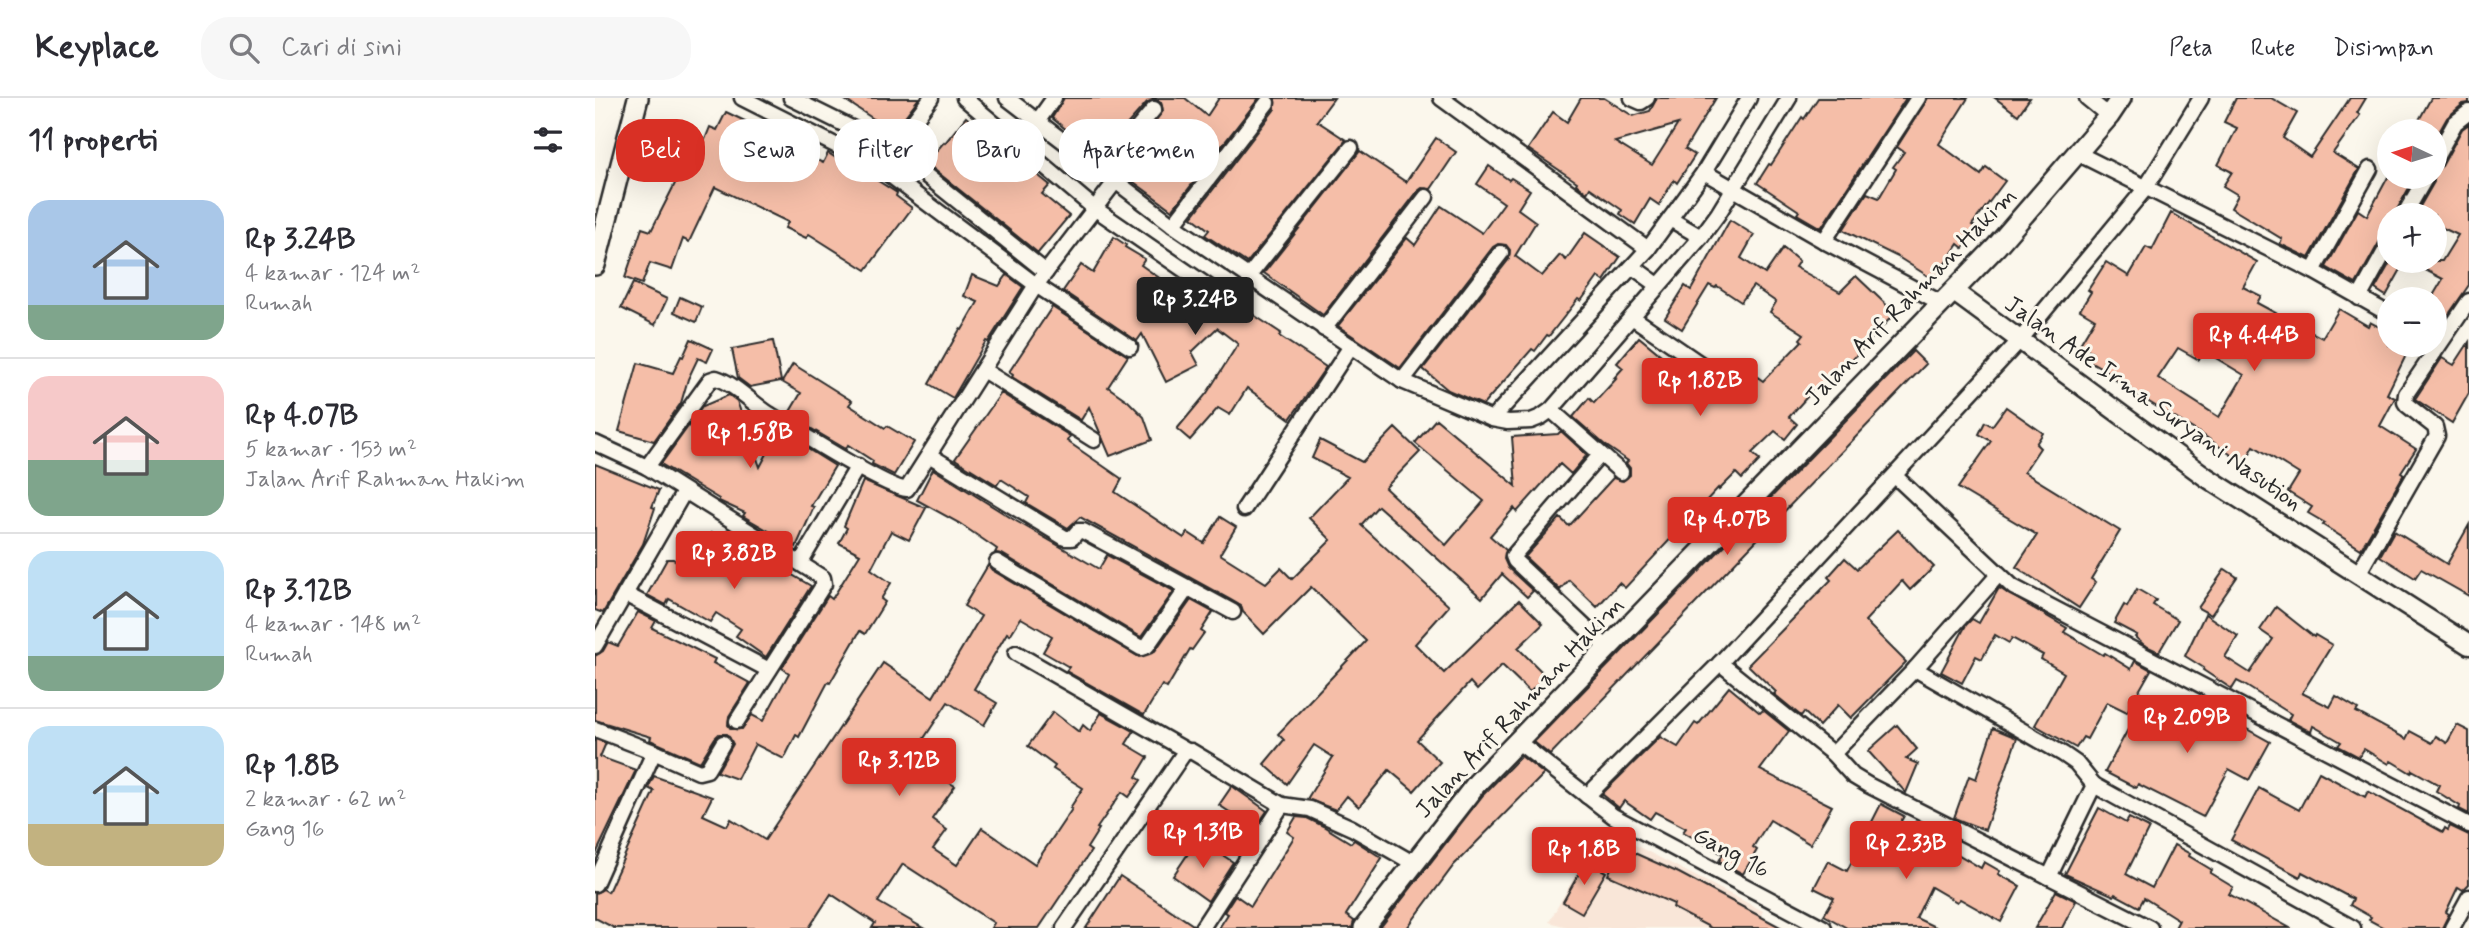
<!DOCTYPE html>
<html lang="id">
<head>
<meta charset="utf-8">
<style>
  body { margin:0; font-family:Mynerve,sans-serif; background:#f7f7f7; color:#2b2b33; height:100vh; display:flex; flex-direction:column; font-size:26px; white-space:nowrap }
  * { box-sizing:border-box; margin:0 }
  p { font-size:23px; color:#7c7c81 }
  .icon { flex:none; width:38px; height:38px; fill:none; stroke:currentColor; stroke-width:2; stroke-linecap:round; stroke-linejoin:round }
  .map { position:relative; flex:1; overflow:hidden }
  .sheet { display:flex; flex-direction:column; background:#fff; width:595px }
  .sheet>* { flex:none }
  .banner { position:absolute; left:21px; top:21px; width:665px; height:63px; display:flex; gap:14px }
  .needle { width:46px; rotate:274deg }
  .buttons { position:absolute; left:1782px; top:21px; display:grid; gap:14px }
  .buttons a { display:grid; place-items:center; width:70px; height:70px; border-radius:50%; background:#fff; box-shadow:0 7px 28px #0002; font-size:35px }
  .price { position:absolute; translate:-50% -60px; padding:0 16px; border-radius:7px; background:#d93025; color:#fff; font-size:23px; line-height:46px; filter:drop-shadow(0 2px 4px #0008) }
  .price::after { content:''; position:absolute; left:50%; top:42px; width:21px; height:16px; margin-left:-10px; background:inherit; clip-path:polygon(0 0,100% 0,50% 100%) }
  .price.on { background:#222; color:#fff }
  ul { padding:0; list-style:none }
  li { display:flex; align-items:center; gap:21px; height:175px; padding:0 28px }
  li+li { border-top:2px solid #e1e1e2 }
  li span { display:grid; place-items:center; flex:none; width:196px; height:140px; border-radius:21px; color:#555 }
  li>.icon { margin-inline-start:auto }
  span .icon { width:84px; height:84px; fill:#fffc; stroke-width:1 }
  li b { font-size:30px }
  h2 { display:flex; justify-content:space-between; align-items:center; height:84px; padding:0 28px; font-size:30px }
  .pill { padding:0 24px; border-radius:28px; background:#fff; box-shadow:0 7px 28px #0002; font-size:24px; line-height:63px }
  .pill.on { background:#d93025; color:#fff }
  header { display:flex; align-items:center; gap:42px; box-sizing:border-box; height:98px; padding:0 35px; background:#fff; border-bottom:2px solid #e1e1e2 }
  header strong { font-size:33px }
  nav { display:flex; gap:38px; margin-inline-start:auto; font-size:24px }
  .search { width:490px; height:63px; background:#f7f7f7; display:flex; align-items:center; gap:18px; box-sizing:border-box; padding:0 24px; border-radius:28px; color:#7c7c81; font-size:26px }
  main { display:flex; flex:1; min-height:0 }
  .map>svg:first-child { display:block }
</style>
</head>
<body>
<header>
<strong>Keyplace</strong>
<div class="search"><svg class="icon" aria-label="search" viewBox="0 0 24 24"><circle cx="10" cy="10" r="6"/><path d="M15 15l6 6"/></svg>Cari di sini</div>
<nav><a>Peta</a><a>Rute</a><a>Disimpan</a></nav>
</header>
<main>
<section class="sheet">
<h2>11 properti<svg class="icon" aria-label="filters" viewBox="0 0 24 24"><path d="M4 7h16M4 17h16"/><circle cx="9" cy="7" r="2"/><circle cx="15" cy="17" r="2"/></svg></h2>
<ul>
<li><span style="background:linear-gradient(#a9c7e8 75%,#7fa58c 0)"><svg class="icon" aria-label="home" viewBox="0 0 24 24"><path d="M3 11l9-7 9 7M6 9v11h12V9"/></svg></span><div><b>Rp 3.24B</b><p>4 kamar · 124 m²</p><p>Rumah</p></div></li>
<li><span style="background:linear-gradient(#f6c9c9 60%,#7fa58c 0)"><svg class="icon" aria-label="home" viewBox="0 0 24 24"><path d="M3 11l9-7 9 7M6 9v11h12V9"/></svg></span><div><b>Rp 4.07B</b><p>5 kamar · 153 m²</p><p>Jalan Arif Rahman Hakim</p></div></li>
<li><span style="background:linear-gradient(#bfe0f5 75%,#7fa58c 0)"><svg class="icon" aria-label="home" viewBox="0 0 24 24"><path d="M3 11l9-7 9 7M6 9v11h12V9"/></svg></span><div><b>Rp 3.12B</b><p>4 kamar · 148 m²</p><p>Rumah</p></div></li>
<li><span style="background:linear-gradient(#bfe0f5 70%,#c2b280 0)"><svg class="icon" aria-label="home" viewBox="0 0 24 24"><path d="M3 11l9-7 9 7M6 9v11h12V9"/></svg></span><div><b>Rp 1.8B</b><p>2 kamar · 62 m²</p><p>Gang 16</p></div></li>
</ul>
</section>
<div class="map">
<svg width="1874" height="830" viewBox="0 0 1874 830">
  <rect width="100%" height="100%" fill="#fbf7ec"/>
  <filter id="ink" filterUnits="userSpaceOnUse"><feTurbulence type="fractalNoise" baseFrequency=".0143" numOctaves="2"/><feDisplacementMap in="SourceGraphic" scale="14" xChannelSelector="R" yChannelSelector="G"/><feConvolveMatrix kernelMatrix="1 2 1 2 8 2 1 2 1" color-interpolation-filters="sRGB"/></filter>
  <g filter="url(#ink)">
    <path fill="#f9e6d8" d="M1007 730 1168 813 1160 830H976L954 824Z"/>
    <g fill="#f5bea8" stroke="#2b2b2b" stroke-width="2" fill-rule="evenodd">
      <path d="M247 0H324L298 34Z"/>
      <path d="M469 0H590L612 18 624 0H664L577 112 532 79 549 55 540 49 568 13 566 4 560 1 552 4 504 58 457 20Z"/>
      <path d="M680 0H739L722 23 751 42 652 165 610 137 614 132 597 119 680 11Z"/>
      <path d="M986 0H1009L1038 18 1055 13 1062 0H1121L1090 51 1100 57 1082 85 1079 82 1064 107 1055 101 1040 126 1025 116 1027 112 995 90 992 95 981 86 982 84 933 51 958 14 972 24ZM1083 26 1057 67 1020 44Z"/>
      <path d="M1223 0H1311L1226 130 1202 116 1204 113 1162 85 1174 66 1176 67 1207 19 1209 21Z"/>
      <path d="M1333 0H1373L1344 46 1386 77 1391 69 1410 83 1377 127 1382 130 1368 150 1363 146 1339 182 1303 159 1248 132 1272 95 1284 100 1301 71 1298 69 1309 54 1302 49Z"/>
      <path d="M1400 0H1435L1423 17Z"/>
      <path d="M1641 0H1676L1702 15 1688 40 1715 59 1755 0H1771L1762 15 1765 17 1738 55 1764 71 1714 160 1685 146 1687 141 1636 110 1643 97 1628 88 1637 74 1623 67 1642 30 1629 24Z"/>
      <path d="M1836 0H1874V5L1868 6 1852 20 1839 43V33H1818Z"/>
      <path d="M131 14 154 25 151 29 228 65 233 55 257 70 258 67 302 95 301 98 317 110 271 172 214 136 211 140 190 130 193 124 120 89 94 144 88 141 77 172 55 165 47 186 30 180 47 130 56 133 98 50 105 54 115 29 122 32Z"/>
      <path d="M371 19 455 87 447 96 474 118 443 155 331 65 349 44 350 45Z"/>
      <path d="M1874 26V187L1845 229 1839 225V196L1848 181 1813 163H1847L1863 137 1839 126V117H1820L1839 84V73L1847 68 1867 31Z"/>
      <path d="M841 40 861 54 836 91 827 90 823 93 728 217 669 175 765 53 811 84Z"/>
      <path d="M894 68 914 82 916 80 935 92 923 111 941 124 920 158 947 178 965 157 971 162 990 135 1025 159 1009 183 1003 179 986 203 983 201 954 238 952 237 940 253 937 251 888 307 853 292 828 271 914 161 915 152 911 147 903 146 898 149 805 270 743 228 812 140 820 147 846 108 887 135 909 105 882 86Z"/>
      <path d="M1793 79H1820L1799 117H1794V136L1786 141 1761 186 1731 169 1763 112 1772 118Z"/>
      <path d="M1576 115 1662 164 1648 189 1666 198 1662 205 1727 240 1744 211 1773 228 1775 224 1794 234V247H1816L1792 296 1800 300 1785 328 1821 351 1806 374 1809 376 1766 451 1728 427 1730 425 1713 415 1717 409 1693 394 1704 376 1659 348 1649 366 1611 339 1549 301 1515 278 1517 276 1493 262 1497 254 1485 246 1500 221 1485 212 1496 194 1493 192 1511 164 1534 178 1551 149 1557 152ZM1583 250 1604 262 1609 253 1649 277 1624 319 1563 280Z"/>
      <path d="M1135 122 1159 137 1146 160 1170 176 1188 150 1204 163 1200 169 1245 194 1261 178 1300 215 1227 295 1221 289 1194 319 1202 326 1190 341 1180 333 1157 355 1165 362 1147 381 1141 375 1124 392 1123 390 1030 490 1024 485 1002 509 974 482 965 492 930 459 965 420 974 428 1018 380 1028 383 1035 377V370L1031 365 1033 363 1010 347 978 319 994 300 999 305 1021 281 1019 280 1028 270 1022 265 1044 239 1088 275 1093 269 1115 287 1135 259 1168 283 1207 243 1205 241 1209 236 1175 214 1181 204 1158 188 1146 204 1122 188 1120 190 1114 187 1087 231 1070 220 1090 188 1096 192Z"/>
      <path d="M519 139 531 147 530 149 550 161 546 167 603 207 605 205 627 218 639 204 686 235 684 238 731 269 695 321 652 290 635 317 623 310 595 342 582 331 612 295 643 246 622 230 597 254 604 267 571 284 547 236 542 243 468 193 486 167 498 175Z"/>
      <path d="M1796 163H1803L1809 166 1791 198 1780 191Z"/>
      <path d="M377 177 404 188 412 177 428 189 393 244 391 243 358 300 334 286 365 231 367 232 383 204 369 198Z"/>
      <path d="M38 185 72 201 60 227 26 210Z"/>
      <path d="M85 199 107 209 101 224 79 214Z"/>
      <path d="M457 209 533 258 513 289 533 303 549 319 557 342 515 358 494 309 486 322 417 279 418 277 414 274Z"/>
      <path d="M96 241 118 251 112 264 103 260 93 281 86 305 59 343 24 333 43 265 78 275 86 258 88 259Z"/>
      <path d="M178 243 186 283 155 289 143 280 137 251Z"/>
      <path d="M1874 244V295L1857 325 1820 301 1847 260 1859 267Z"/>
      <path d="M1318 253 1331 266 955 657 939 644Z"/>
      <path d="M198 266 257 303 254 307 290 330 292 328 319 344 299 377 277 366 278 363 253 347 251 351 193 317 206 295 187 284Z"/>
      <path d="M406 295 475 338 472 343 527 381 520 394 589 440 592 434 609 445 625 419 641 429 625 456 671 485 686 470 697 481 736 442 714 420 753 379 717 360 725 342 767 364 800 330 825 354 790 390 851 447 889 403 820 345 841 321 921 388 917 339 963 336 966 333 992 357 976 376 965 366 922 414 919 410 895 438 911 452 909 461 913 470 938 493 932 499 907 476 887 500 783 408 766 427 854 508 820 546 849 575 924 502 948 526 923 550 951 578 935 594 907 567 882 592 875 584 822 642 845 664 819 693 794 672 764 709 752 698 741 712 712 701 738 659 719 647 692 686 669 666 689 642 683 636 771 543 716 489 669 536 648 514 646 508 636 502 485 419 473 430 431 405 434 399 406 381 402 387 360 361Z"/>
      <path d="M134 297 142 303 165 369 184 333 240 368 216 408 219 409 201 449 148 418 150 415 124 403V401L66 366 108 308Z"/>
      <path d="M1411 309 1448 335 1441 346 1445 350 1429 374 1525 433 1496 481 1501 484 1484 510 1421 469 1442 437 1363 390 1396 343 1384 336 1390 324 1397 328Z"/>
      <path d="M0 366 64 392 57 409 60 410 48 446 8 515 0 512Z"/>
      <path d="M338 371 421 423 504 471 512 457 579 493 546 539 407 456 400 455 402 451 364 425 322 402Z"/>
      <path d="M268 383 331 410 314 442 296 433 276 471 296 485 286 501 290 504 270 536 265 533 235 585 233 584 204 639 201 637 189 661 160 646 142 681 122 674 138 646 132 636H124L120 640 105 664 55 642 56 639 0 622V558L8 553 13 544 23 548 43 514 61 523 57 530 120 561 118 565 155 585 134 618 133 627 136 631H147L157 617 168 623 194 575 187 570 233 498 237 501 265 456 244 445 252 430 249 428Z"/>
      <path d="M1874 427V498L1826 471 1820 480 1785 458 1799 433 1852 466Z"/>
      <path d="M1303 432 1339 469 1315 492 1307 483 1270 523 1311 564 1256 620 1243 607 1224 628 1209 614 1206 618 1179 596 1181 594 1153 567 1236 482 1233 479 1250 460 1262 471Z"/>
      <path d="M116 435 135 445 136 441 216 488 171 559 141 538 146 531 121 515 115 524 74 501 71 507 52 497 72 461H78L97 472Z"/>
      <path d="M393 467 397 472 544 559 560 553 596 502 618 514 606 533 609 535 597 552 595 551 572 590 567 587 549 617 471 573 474 569 448 554 457 538 426 520 415 537 412 535 379 591 402 605 389 627 353 604 318 657 351 677 348 681 360 688 337 721 352 732 338 751 362 767 387 730 440 766 477 711 475 710 488 690 458 671 460 668 433 648 458 614 484 634 488 627 495 633 506 615 539 633 531 646 553 659 541 679 546 682 534 699 527 694 502 730 504 731 492 750 496 753 444 830H396L399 825 308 766 283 804 328 830H277L280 825 236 796 214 830H19L0 820V795L8 791 13 794 59 693 53 690 59 678 117 699 108 717 132 728 136 721 170 742 288 565 338 599 386 518 369 508Z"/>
      <path d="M1630 471 1642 479 1616 517 1603 510Z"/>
      <path d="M1404 490 1472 530 1469 534 1508 557 1510 555 1536 571 1540 563 1556 572 1532 614 1512 604 1492 641 1488 639 1481 650 1440 627 1469 575 1446 561 1448 557 1417 540 1414 545 1400 537 1387 561 1381 558 1367 585 1346 574 1371 527 1377 521 1384 525Z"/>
      <path d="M1542 491 1561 502 1558 507 1583 522 1564 554 1549 547 1540 539 1542 537 1519 525 1529 507 1532 509Z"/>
      <path d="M1681 509 1719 539 1720 537 1737 547 1707 595 1735 609 1741 598 1763 611 1761 614 1811 641 1815 633 1837 645 1841 638 1852 645 1862 627 1874 633V716L1864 711 1865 708 1841 693 1844 687 1817 672 1816 675 1796 663 1794 666 1769 651 1764 659 1743 648 1746 644 1718 628 1716 634 1693 622 1696 616 1648 586 1642 583 1637 591 1608 572 1609 570 1590 558 1610 516 1643 538 1630 559 1655 575 1678 541 1665 532Z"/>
      <path d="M1134 589 1165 615 1168 612 1194 633 1165 672 1237 708 1215 746 1175 722 1158 749 1162 752 1148 776 1124 763 1128 756 1088 734 1091 730 1060 714 1055 721 1029 703 1024 710 1007 696 1065 639 1083 649 1100 625 1103 627Z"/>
      <path d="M1583 600 1610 612 1612 609 1675 644 1654 682 1634 671 1608 719 1543 686 1541 690 1510 674 1538 622 1556 632 1566 609 1576 614Z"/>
      <path d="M1302 627 1322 651 1311 661 1323 666 1311 695 1273 653Z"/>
      <path d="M1398 630 1422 640 1390 732 1359 720 1374 678 1381 681Z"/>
      <path d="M0 641 11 645 5 659 41 672 0 758Z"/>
      <path d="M926 658 949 676 859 767 812 830H785L888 697Z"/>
      <path d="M1724 674 1770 699 1773 693 1848 734 1850 730 1853 732 1855 728 1874 737V786L1868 792 1863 789 1851 814 1854 816 1847 830H1789L1774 822 1776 819 1755 807 1758 801 1707 774 1705 779 1636 742 1664 690 1704 712Z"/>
      <path d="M637 688 672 713 660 731 624 707Z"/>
      <path d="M1286 706 1309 718 1301 732 1356 760 1359 754 1386 770 1389 764 1405 773 1403 776 1425 788 1406 824 1365 801 1362 804 1336 789 1321 820 1342 830H1252L1229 817 1239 800 1219 790 1233 763 1252 773Z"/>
      <path d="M1504 710 1531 725 1534 720 1554 730 1531 776 1557 790 1579 747 1595 756 1594 758 1617 772 1615 775 1638 789 1634 796 1695 830H1580L1584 822 1549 800 1544 809 1520 796 1519 798 1470 776Z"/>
      <path d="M701 719 712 720 728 728 756 745 759 742 787 760 751 817 759 823 757 830H624L633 816 629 814 640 797 656 808 699 739 692 734Z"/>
      <path d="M603 741 638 764 613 803 578 778Z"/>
      <path d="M1026 749 1084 775 1187 830H1116L1078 810 1079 806 1013 777Z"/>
      <path d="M991 763 1011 774 987 815 968 804Z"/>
      <path d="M525 778 598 827 597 830H491Z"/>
      <path d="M1461 793 1481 803 1467 830H1440Z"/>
    </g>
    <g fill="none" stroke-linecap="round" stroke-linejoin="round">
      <defs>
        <g id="minor">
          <path d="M147 0 284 69 441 187 535 249"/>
          <path d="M196 0 297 50 451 174"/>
          <path d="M369 0 499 110 630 200"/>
          <path d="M412 0 578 127 807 283 897 321 913 324 936 323 946 319 956 312 1106 139 1123 116 1194 0"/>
          <path d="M846 0 1053 151"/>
          <path d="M1037 0 1046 4 1052 0"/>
          <path d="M1492 0 1514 18"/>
          <path d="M442 24 459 0"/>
          <path d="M1482 55 1718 173 1794 216"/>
          <path d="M1839 63 1860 25 1874 14"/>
          <path d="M284 69 336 0"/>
          <path d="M506 74 559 11"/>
          <path d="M1109 74 1229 143 1346 205"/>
          <path d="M1809 117 1831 79"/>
          <path d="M1075 121 1106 139"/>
          <path d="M578 127 672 5"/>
          <path d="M1229 143 1323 0"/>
          <path d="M1038 169 1063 187"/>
          <path d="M1718 173 1775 71"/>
          <path d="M653 179 756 50"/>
          <path d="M1764 200 1794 146"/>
          <path d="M1037 219 1107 267"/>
          <path d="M729 231 831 99"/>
          <path d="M388 272 499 342"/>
          <path d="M807 283 906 155"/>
          <path d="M956 312 1026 374"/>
          <path d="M897 321 1053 151 1109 74 1154 0"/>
          <path d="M0 345 52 369 228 480 229 486 142 623"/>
          <path d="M334 357 470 440H477L483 433H488L638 514"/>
          <path d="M1005 357 918 458 920 463 1012 550"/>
          <path d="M52 369 115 282 121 280C140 286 157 305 174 316 195 329 296 393 312 391L441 187 520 84"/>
          <path d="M1300 378 1418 489 1874 727"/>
          <path d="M649 411 756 248"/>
          <path d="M402 464 546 550 552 548 593 489"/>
          <path d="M205 465 263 368"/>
          <path d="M1763 476 1842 338 1840 329 1812 307 1810 304 1811 296 1874 203"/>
          <path d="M30 496 174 572"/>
          <path d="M0 548 89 394"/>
          <path d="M421 555 592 653"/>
          <path d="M1125 565 1238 656 1258 678 1273 687 1555 830"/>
          <path d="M1320 571 1468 656 1481 665 1499 687 1454 779"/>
          <path d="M0 631 59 654 104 674 112 672 128 645"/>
          <path d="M922 643 1018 718 1229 830"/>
          <path d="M1238 656 1320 571 1404 476"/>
          <path d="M1499 687 1758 830"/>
          <path d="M992 698 1125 565 1425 242 1550 91 1606 0"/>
          <path d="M687 707 715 711 757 730 818 765"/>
          <path d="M0 786 59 654"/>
          <path d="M469 830 589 655 596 653 687 707 607 830"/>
          <path d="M1857 830 1874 799"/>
        </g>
        <path id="tertiary" d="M1358 193 1611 379 1874 547"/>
        <g id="secondary">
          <path d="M0 167 43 0"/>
          <path d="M769 830 882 685 1401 149 1514 18 1526 0"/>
        </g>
      </defs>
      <use href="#minor" stroke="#2b2b2b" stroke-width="19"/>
      <use href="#tertiary" stroke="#2b2b2b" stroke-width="23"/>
      <use href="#secondary" stroke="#2b2b2b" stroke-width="24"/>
      <use href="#minor" stroke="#fbf7ec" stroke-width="14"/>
      <use href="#tertiary" stroke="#fbf7ec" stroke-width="18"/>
      <use href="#secondary" stroke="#fbf7ec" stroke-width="19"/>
    </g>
  </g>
  <g text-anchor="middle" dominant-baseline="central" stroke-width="6" stroke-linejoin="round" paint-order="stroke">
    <g font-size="24" fill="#2b2b2b" stroke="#fbf7ec">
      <text transform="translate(1316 199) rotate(-46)">Jalan Arif Rahman Hakim</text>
      <text transform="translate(1558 306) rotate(35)">Jalan Ade Irma Suryani Nasution</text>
      <text transform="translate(925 610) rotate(-47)">Jalan Arif Rahman Hakim</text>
      <text transform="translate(1136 755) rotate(28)">Gang 16</text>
    </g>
  </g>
</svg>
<div class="buttons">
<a><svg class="needle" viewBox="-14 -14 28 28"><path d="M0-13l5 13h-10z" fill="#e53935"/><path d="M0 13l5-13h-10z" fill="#7c7c81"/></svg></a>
<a>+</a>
<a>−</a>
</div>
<b class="price on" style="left:600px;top:239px">Rp 3.24B</b>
<b class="price" style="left:1659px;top:275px">Rp 4.44B</b>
<b class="price" style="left:1105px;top:320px">Rp 1.82B</b>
<b class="price" style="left:155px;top:372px">Rp 1.58B</b>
<b class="price" style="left:1132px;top:459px">Rp 4.07B</b>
<b class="price" style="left:139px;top:493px">Rp 3.82B</b>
<b class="price" style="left:1592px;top:657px">Rp 2.09B</b>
<b class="price" style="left:304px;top:700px">Rp 3.12B</b>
<b class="price" style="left:608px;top:772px">Rp 1.31B</b>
<b class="price" style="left:1311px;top:783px">Rp 2.33B</b>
<b class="price" style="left:989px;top:789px">Rp 1.8B</b>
<div class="banner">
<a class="pill on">Beli</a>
<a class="pill">Sewa</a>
<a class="pill">Filter</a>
<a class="pill">Baru</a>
<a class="pill">Apartemen</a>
</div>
</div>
</main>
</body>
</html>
